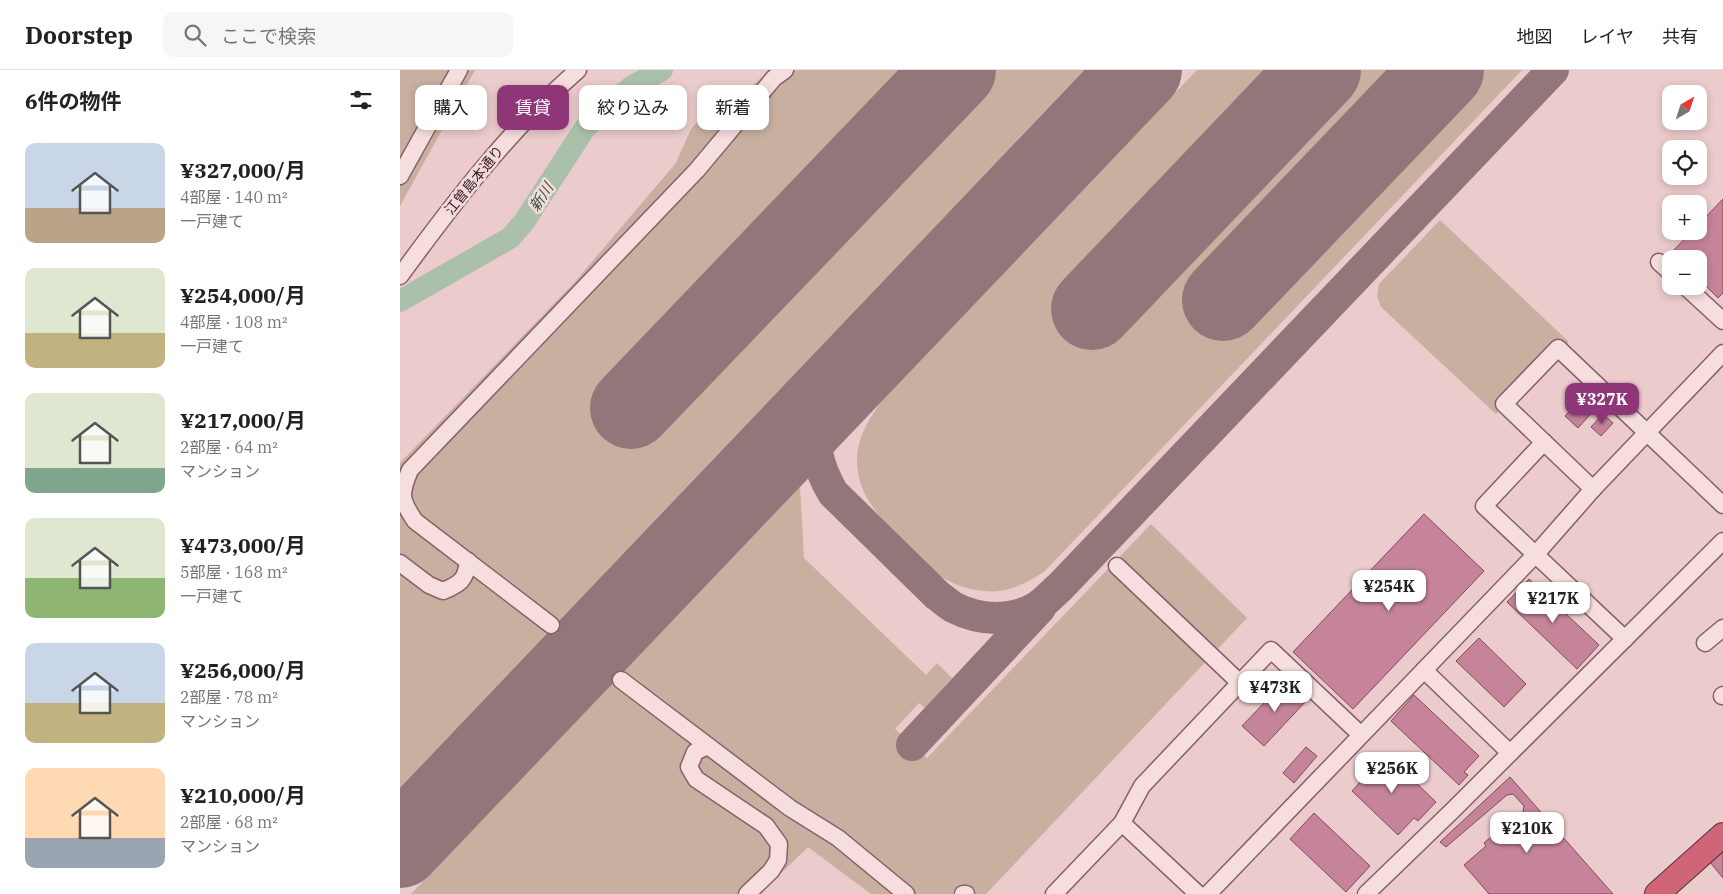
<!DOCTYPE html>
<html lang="ja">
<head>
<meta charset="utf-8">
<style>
  body { margin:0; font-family:"IBM Plex Serif","Noto Sans JP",serif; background:#f6f6f6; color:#222; height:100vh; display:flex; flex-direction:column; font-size:19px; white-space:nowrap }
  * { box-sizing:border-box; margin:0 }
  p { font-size:16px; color:#767676 }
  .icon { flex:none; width:28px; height:28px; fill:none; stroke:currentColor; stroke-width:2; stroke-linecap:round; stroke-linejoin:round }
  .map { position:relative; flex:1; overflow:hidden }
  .side { display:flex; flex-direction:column; background:#fff; width:400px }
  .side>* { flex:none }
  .hud { position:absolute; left:15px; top:15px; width:475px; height:45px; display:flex; gap:10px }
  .needle { width:32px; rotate:39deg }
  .buttons { position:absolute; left:1262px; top:15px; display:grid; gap:10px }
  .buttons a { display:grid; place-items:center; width:45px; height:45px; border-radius:10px; background:#fff; box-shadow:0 2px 8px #0003; font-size:25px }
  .price { position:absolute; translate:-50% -42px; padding:0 11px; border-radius:10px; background:#fff; color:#222; font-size:16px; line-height:32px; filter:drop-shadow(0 1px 2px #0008) }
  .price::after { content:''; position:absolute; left:50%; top:30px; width:15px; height:11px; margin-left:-8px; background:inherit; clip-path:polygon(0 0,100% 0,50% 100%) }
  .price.on { background:#8f3678; color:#fff }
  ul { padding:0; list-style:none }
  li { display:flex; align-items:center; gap:15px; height:125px; padding:0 25px }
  li span { display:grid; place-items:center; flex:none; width:140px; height:100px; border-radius:10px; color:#555 }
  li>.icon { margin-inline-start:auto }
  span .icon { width:60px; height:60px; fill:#fffc; stroke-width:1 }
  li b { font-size:21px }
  h2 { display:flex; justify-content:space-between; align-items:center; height:60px; padding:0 25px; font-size:21px }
  .tag { padding:0 18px; border-radius:10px; background:#fff; box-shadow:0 2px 8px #0003; font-size:18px; line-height:45px }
  .tag.on { background:#8f3678; color:#fff }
  header { display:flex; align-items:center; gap:30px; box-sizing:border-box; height:70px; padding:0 25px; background:#fff; border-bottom:1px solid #e0e0e0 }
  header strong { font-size:24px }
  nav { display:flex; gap:28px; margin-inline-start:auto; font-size:18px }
  .search { width:350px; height:45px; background:#f6f6f6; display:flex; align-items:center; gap:12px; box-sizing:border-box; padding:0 18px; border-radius:10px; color:#767676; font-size:19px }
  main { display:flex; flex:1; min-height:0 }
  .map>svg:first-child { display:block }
</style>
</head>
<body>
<header>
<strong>Doorstep</strong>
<div class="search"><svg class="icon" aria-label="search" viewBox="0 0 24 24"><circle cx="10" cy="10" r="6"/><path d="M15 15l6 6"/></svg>ここで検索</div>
<nav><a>地図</a><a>レイヤ</a><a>共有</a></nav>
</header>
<main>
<section class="side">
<h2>6件の物件<svg class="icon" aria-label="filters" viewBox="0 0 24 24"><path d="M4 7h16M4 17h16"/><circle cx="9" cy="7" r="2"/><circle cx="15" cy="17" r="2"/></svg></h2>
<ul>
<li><span style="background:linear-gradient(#c9d6e8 65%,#b9a48a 0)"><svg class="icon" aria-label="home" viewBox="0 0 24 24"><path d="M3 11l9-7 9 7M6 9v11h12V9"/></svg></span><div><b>¥327,000/月</b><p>4部屋 · 140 m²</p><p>一戸建て</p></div></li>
<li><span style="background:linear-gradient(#dfe7d0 65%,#c2b280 0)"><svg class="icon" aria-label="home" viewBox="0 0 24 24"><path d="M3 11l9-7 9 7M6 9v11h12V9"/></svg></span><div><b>¥254,000/月</b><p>4部屋 · 108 m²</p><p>一戸建て</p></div></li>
<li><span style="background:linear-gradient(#dfe7d0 75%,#7fa58c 0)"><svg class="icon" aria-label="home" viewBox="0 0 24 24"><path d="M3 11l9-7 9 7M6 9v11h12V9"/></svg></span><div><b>¥217,000/月</b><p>2部屋 · 64 m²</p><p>マンション</p></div></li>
<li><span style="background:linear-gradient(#dfe7d0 60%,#8fb573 0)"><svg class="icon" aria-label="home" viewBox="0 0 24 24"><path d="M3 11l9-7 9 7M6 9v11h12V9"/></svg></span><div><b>¥473,000/月</b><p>5部屋 · 168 m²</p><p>一戸建て</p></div></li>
<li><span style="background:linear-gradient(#c9d6e8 60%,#c2b280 0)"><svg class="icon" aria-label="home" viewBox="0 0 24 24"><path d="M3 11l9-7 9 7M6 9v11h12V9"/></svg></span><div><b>¥256,000/月</b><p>2部屋 · 78 m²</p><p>マンション</p></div></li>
<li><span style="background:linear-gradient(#ffd9b3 70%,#9aa5b1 0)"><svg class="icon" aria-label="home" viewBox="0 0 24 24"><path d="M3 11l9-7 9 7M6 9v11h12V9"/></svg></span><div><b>¥210,000/月</b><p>2部屋 · 68 m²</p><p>マンション</p></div></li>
</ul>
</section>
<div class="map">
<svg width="1323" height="824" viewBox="0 0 1323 824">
  <rect width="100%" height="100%" fill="#ebcbcb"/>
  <g fill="#c8af9f">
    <path d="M0 0H75L0 136Z"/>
    <path d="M368 0H684L0 717V393L173 214 276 93 291 59 304 44 357 12Z"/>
    <path d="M797 0H1122L645 501C627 513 607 524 585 521 570 520 554 515 542 507 531 500 523 489 514 480 487 455 457 430 457 390 457 366 471 346 484 328Z"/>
    <path d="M1040 150 1169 272 1096 344 981 237 977 226 979 214Z"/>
    <path d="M400 417 404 488 526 605 537 593 552 608 525 638 519 633 495 659 527 688 751 454 847 548 586 824H471L408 777 360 824H11Z"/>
  </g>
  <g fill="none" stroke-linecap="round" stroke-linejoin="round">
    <path stroke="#abc0ab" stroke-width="22" d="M0 231 110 168 124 152 185 58 231 17 262 0"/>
    <g stroke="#92767a" stroke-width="32">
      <path d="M417 340C413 373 416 394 433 423L537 525C543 529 549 535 555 538 581 551 611 552 637 537 645 532 653 523 660 517L1153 0"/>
      <path d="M512 675 640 538"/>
    </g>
    <g stroke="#92767a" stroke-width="82">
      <path d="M823 230 1043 0"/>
      <path d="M692 239 920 0"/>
      <path d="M231 338 555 0"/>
      <path d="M0 777 741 0"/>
    </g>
  </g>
  <g fill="#c58499" stroke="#83495c">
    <path d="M1323 129V223L1318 228 1299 209V189H1278L1271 183 1292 161H1299V154Z"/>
    <path d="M1185 325 1197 337 1178 358 1165 346Z"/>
    <path d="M1203 344 1213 353 1201 366 1191 357Z"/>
    <path d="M1024 444 1084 501 953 639 893 582Z"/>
    <path d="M1129 509 1199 575 1177 599 1107 532Z"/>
    <path d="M1079 568 1126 614 1104 637 1056 591Z"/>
    <path d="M886 610 907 630 864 676 842 656Z"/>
    <path d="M1014 625 1079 686 1064 702 1068 705 1059 715 991 651Z"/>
    <path d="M906 677 917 686 894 713 883 703Z"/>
    <path d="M986 684 1036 732 1018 751 1014 748 998 765 952 721 964 708 959 703 973 689 978 694Z"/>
    <path d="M1110 707 1213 824H1089L1064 795 1086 776 1084 773 1109 751 1111 753 1123 742 1124 736 1113 724 1107 725 1046 777 1040 772Z"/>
    <path d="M914 743 970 796 946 822 890 769Z"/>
    <path d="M1323 777V808L1309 791Z"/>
  </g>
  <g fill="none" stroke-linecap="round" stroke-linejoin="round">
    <defs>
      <g id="minor">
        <path d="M0 106 59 0"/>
        <path d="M1259 192 1271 203"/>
        <path d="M0 206C54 132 109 60 178 0"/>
        <path d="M1285 216 1323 251"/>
        <path d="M1144 372 1084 436 1225 569"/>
        <path d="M1193 419 1104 334 1158 278 1323 435"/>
        <path d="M0 493 29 515 43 521C60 514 66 510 68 491"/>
        <path d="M717 496 840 613"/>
        <path d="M151 555 15 451C0 429 0 424 10 400L297 100 374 8 385 0"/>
        <path d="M1305 573 1323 558"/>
        <path d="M1024 600 1110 683"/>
        <path d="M221 610 390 738 438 768 506 824"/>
        <path d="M1322 626 1323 625"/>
        <path d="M308 676 295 682 289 697 296 709 366 756 379 774 378 790 371 801 347 824"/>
        <path d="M722 753 798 824"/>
        <path d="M563 824H566"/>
        <path d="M654 824 722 753 742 716 871 580 961 665"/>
        <path d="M808 824 1136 484 1193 419 1323 283"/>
        <path d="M966 824 1052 741 1323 471"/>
      </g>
      <path id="highway" d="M1257 824 1323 765"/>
    </defs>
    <use href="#minor" stroke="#866068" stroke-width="19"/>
    <use href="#highway" stroke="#55343c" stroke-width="26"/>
    <use href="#minor" stroke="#f6ddde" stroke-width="16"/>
    <use href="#highway" stroke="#d06577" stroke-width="24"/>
  </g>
  <g text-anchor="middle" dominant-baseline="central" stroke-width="5" stroke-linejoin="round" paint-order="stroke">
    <g font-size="14" fill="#382228" stroke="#f3dada">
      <text transform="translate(74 110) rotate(-51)">江曽島本通り</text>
    </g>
    <g font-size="15" font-style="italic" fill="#33563a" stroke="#f3dada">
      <text transform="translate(141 127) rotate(-57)">新川</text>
    </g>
  </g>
</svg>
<div class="buttons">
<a><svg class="needle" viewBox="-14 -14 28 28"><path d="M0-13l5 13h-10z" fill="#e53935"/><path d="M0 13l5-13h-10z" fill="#767676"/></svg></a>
<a><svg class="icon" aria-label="locate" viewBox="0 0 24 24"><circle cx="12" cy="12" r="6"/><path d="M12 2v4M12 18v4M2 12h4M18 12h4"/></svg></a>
<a>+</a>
<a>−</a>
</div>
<b class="price on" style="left:1202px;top:355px">¥327K</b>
<b class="price" style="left:989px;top:542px">¥254K</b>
<b class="price" style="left:1153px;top:554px">¥217K</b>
<b class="price" style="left:875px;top:643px">¥473K</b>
<b class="price" style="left:992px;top:724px">¥256K</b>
<b class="price" style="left:1127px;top:784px">¥210K</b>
<div class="hud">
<a class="tag">購入</a>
<a class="tag on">賃貸</a>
<a class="tag">絞り込み</a>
<a class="tag">新着</a>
</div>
</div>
</main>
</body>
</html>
